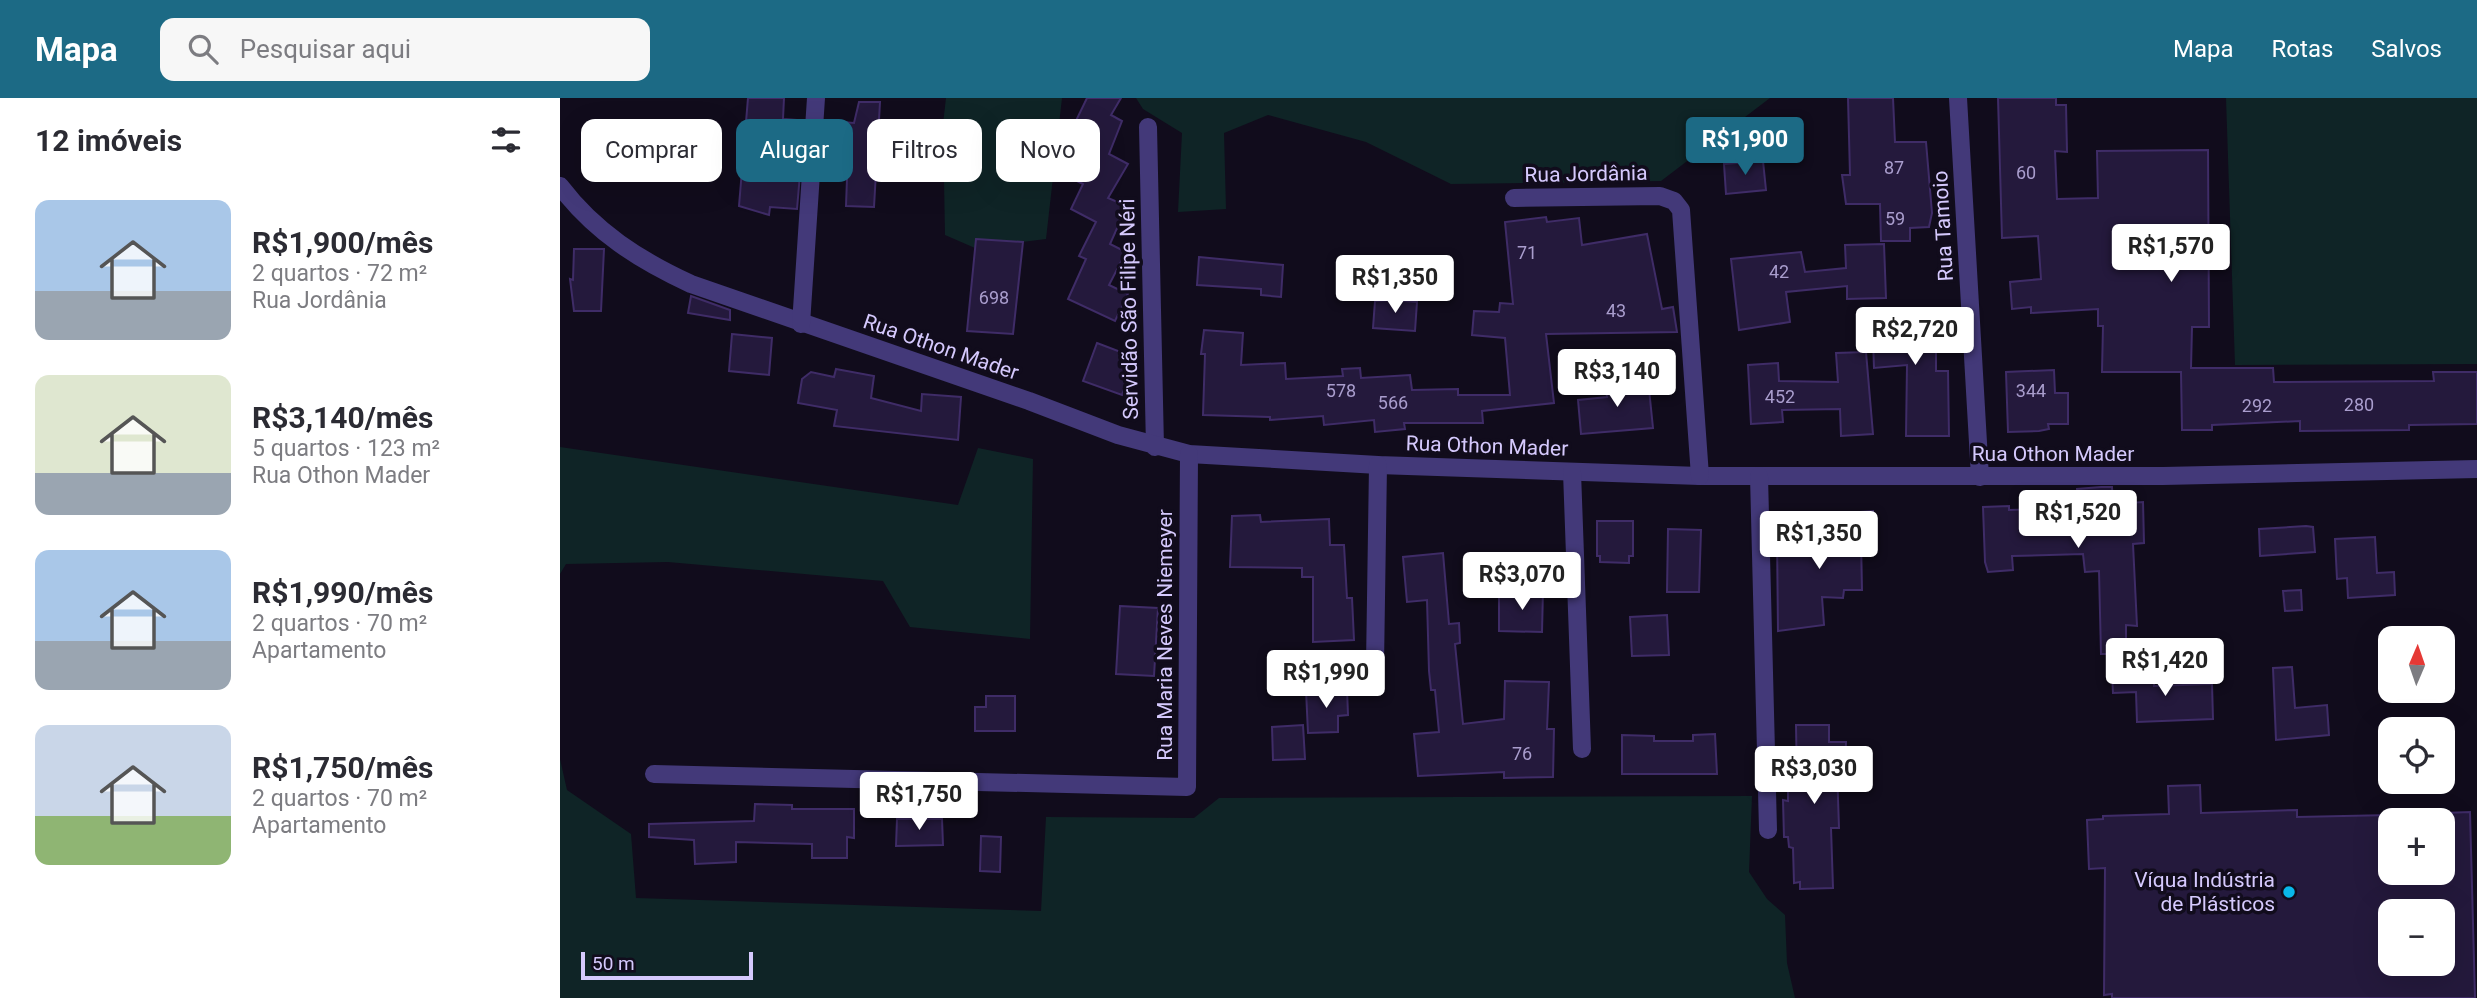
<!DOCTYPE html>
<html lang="pt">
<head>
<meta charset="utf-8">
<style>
  body { margin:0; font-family:Roboto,sans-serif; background:#f7f7f7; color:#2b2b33; height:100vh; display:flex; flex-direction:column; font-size:26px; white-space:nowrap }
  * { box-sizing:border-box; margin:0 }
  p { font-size:23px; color:#7c7c81 }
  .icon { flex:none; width:38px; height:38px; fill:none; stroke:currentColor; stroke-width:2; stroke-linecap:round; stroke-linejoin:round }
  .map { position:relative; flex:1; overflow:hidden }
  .sheet { display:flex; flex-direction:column; background:#fff; width:560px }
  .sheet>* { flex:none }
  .hud { position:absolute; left:21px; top:21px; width:665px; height:63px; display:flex; gap:14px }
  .needle { width:46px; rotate:2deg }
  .fabs { position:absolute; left:1818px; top:528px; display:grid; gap:14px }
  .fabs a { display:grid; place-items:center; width:77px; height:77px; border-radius:14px; background:#fff; box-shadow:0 7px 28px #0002; font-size:35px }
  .scale { position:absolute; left:21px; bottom:18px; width:172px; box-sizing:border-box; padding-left:7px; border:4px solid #d5c9fd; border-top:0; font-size:19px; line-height:24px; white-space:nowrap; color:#d5c9fd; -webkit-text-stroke:5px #110c1c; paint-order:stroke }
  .price { position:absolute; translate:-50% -60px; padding:0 16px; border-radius:7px; background:#fff; color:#222; font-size:23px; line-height:46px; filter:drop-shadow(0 2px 4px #0008) }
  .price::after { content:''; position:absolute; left:50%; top:42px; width:21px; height:16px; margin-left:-10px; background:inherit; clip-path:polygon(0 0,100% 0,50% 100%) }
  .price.on { background:#1c6a85; color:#fff }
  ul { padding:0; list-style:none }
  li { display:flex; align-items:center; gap:21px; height:175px; padding:0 35px }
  li span { display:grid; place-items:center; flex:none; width:196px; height:140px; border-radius:14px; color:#555 }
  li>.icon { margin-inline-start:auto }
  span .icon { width:84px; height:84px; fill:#fffc; stroke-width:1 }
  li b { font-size:30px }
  h2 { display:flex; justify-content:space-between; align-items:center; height:84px; padding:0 35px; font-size:30px }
  .pill { padding:0 24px; border-radius:14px; background:#fff; box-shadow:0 7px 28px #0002; font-size:24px; line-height:63px }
  .pill.on { background:#1c6a85; color:#fff }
  header { display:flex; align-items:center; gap:42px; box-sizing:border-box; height:98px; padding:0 35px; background:#1c6a85; color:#fff }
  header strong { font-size:33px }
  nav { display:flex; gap:38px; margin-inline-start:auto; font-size:24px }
  .search { width:490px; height:63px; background:#f7f7f7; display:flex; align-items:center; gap:18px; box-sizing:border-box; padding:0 24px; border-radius:14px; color:#7c7c81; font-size:26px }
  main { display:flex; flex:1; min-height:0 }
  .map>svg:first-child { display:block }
</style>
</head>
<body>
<header>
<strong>Mapa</strong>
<div class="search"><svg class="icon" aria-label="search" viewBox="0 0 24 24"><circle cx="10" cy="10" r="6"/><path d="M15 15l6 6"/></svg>Pesquisar aqui</div>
<nav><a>Mapa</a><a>Rotas</a><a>Salvos</a></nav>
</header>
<main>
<section class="sheet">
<h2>12 imóveis<svg class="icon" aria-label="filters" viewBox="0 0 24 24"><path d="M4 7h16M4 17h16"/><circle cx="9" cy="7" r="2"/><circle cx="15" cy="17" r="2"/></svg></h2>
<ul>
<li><span style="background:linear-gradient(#a9c7e8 65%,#9aa5b1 0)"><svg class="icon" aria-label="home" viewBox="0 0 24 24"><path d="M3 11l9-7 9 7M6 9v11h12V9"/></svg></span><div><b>R$1,900/mês</b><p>2 quartos · 72 m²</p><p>Rua Jordânia</p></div></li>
<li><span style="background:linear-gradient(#dfe7d0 70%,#9aa5b1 0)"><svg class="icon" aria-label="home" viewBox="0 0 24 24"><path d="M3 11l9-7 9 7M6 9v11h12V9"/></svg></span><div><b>R$3,140/mês</b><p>5 quartos · 123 m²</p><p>Rua Othon Mader</p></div></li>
<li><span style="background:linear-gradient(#a9c7e8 65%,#9aa5b1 0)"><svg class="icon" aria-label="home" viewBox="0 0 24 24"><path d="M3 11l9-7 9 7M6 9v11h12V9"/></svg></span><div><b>R$1,990/mês</b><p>2 quartos · 70 m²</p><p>Apartamento</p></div></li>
<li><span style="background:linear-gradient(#c9d6e8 65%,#8fb573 0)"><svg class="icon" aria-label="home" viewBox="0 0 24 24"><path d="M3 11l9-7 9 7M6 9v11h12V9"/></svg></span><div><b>R$1,750/mês</b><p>2 quartos · 70 m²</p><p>Apartamento</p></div></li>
</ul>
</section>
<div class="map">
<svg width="1917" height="900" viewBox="0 0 1917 900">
  <rect width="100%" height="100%" fill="#110c1c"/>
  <g fill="#0f2426">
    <path d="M386 0H502L486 141 415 150 385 137 383 26Z"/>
    <path d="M576 0H1210L1101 83 891 86 806 44 708 17 664 35 666 111 618 114 622 35 583 11Z"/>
    <path d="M1666 0H1917V266L1675 267Z"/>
    <path d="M0 349 398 407 418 350 473 361 470 541 350 529 323 483 108 464 6 466 0 476Z"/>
    <path d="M0 661 7 692 71 736 76 800 481 813 486 719 634 720 659 700 1192 698 1189 774 1207 801 1225 817 1227 865 1235 900H0Z"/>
  </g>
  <g fill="#24193c" stroke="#3f2c67" stroke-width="2" fill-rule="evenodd">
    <path d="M188 0H224L223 21 236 22 231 75 240 76 237 111 210 109 209 117 179 108Z"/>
    <path d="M527 0H561L551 17 562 23 549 56 568 66 548 100 567 108 550 146 566 154 549 187 568 196 555 223 508 201 526 161 519 158 536 124 511 111 523 86 501 75 521 38 511 33Z"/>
    <path d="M1288 0H1333L1335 44H1366L1372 115 1369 129 1350 130V143H1321L1320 106H1286L1282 77H1290Z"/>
    <path d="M1438 0H1496V7H1506L1507 54 1495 53 1497 101 1538 100 1537 53 1648 52 1649 229H1632L1631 270H1713L1714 284 1874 283 1873 274H1917V326L1849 327V332L1740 333V323L1652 327V332H1622L1621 274H1542L1543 228H1538V211L1471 215V209L1452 211 1450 184 1481 181 1478 138 1442 140Z"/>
    <path d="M299 4H320L314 109 286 108 288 53H282L283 24 294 25Z"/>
    <path d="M1203 63 1206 92 1166 96 1164 66Z"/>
    <path d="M986 119 987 124 1019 120 1022 147 1087 136 1102 211 1113 209 1117 234 986 236 994 305 922 313 923 325H844L845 331 815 334 814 322 764 327 763 318 710 322V319L643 317 645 256H641L644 232 683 235 681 267 725 265 726 281 783 278 782 271 800 270 801 280 850 277 852 292 898 291V297H950L945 240 912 237 914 213 939 214 940 205 953 206 945 124Z"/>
    <path d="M416 141 463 144 453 236 407 233Z"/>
    <path d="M1324 146 1326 200 1287 201V188L1226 194 1230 224 1179 232 1171 161 1241 154 1245 174 1286 170 1285 147Z"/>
    <path d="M14 151H44L41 213H14L10 181 13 182Z"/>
    <path d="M639 159 723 167 721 199 701 197V191L637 187Z"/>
    <path d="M131 198 170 212V222L128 215Z"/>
    <path d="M831 202 857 204 855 233 813 230 815 203Z"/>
    <path d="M1376 212V273H1388L1389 338H1346L1347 267 1314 270 1312 213Z"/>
    <path d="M172 236 212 240 209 277 169 273Z"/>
    <path d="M537 245 574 259 562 297 523 283Z"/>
    <path d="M1306 254 1313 336 1281 338 1280 311 1222 312 1223 324 1191 326 1188 267 1218 265 1219 283 1278 284 1276 255Z"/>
    <path d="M276 271 314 278 311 300 361 313 362 296 401 299 398 342 274 328 277 312 238 305 242 281 251 274 274 279Z"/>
    <path d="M1494 272 1495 295H1508V326H1488L1489 331 1479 333 1448 334 1446 274Z"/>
    <path d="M1074 278 1076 292 1089 291 1093 330 1021 336 1018 302 1047 299 1045 285Z"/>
    <path d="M1541 389H1552L1553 406 1583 404 1584 445 1573 446 1577 528 1566 527V556H1541L1539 473 1525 474 1523 456 1452 458 1453 472 1428 474 1425 464 1423 409 1449 408V412L1518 410 1517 391Z"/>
    <path d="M1313 413 1315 442H1301L1302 492H1284L1283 500 1262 499 1264 527 1218 533 1217 439 1287 438 1286 415Z"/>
    <path d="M700 417 701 424 769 421 770 447H784L787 500H792L794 542 753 544V479H742V470L670 469 672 418Z"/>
    <path d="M1037 423H1073V458H1069V465L1040 464V458H1037Z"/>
    <path d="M1746 428 1753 429 1755 454 1700 458 1699 431Z"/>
    <path d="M1108 431 1141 432 1139 494H1107Z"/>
    <path d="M1815 439 1817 475 1834 474 1835 497 1788 500 1787 480 1777 481 1775 441Z"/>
    <path d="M883 455 889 526 899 525 900 545 895 546 903 626 944 621 945 583 989 584 987 631H994L993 679 944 680V674L858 678 854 636 879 634 875 592H871L869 573 867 502 847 504 843 459Z"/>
    <path d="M959 491 983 492 982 534 939 533V498H959Z"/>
    <path d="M1741 492 1742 512 1725 513 1723 493Z"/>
    <path d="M560 508 598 510 594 578 556 576Z"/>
    <path d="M1107 517 1109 557 1072 558 1070 519Z"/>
    <path d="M1732 569 1735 610 1767 607 1769 637 1716 642 1713 570Z"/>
    <path d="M1594 574V588L1652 586 1653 621 1577 624 1576 594 1553 595 1552 575Z"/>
    <path d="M787 591 788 617 778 618V634L748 635 746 592Z"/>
    <path d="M426 598H455V633H415V609H426Z"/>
    <path d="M743 627 745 661 713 662 712 629Z"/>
    <path d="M1236 627H1269V644H1286L1285 670H1277L1279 730H1271L1273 790 1240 791V784L1234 785 1233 750 1229 749 1228 739H1224L1223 702 1228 703V689H1235L1237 685Z"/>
    <path d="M1155 636 1157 676H1062V637L1094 638V643H1133V637Z"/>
    <path d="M1640 687 1641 715 1737 712V719L1830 717V775H1883V715L1910 714 1915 900H1552V896L1544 897 1545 770 1529 771 1527 722 1543 721V718L1609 716 1608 688ZM1830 814H1883V866H1830Z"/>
    <path d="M195 706 232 707V711H294V740L287 739V760H252V746L176 744V764L135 766 134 742 89 739V726L194 723Z"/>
    <path d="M337 721H382L383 747 336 748Z"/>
    <path d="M421 738 441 739 440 774 420 773Z"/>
  </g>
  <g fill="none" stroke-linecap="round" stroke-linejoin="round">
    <g stroke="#433979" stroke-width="18">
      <path d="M1398 0 1420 379"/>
      <path d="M588 29 595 349"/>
      <path d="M0 88C35 134 79 162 131 186L469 303 558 337 629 356 818 367 1140 378H1603L1917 371"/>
      <path d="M954 100 1100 98 1114 103 1121 112 1140 378"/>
      <path d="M241 226 256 0"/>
      <path d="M1012 374 1022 651"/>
      <path d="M1199 378 1208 732"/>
      <path d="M815 567 818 367"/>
      <path d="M94 676 627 689 629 356"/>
    </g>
  </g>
  <circle fill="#09b7e9" stroke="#110c1c" stroke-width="2.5" cx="1729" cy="794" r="7"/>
  <g text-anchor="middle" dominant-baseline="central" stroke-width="7" stroke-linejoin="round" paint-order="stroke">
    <g font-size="18" fill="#a99dcd">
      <text x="1334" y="69">87</text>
      <text x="1466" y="74">60</text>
      <text x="1335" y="120">59</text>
      <text x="967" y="154">71</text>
      <text x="1219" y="173">42</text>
      <text x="434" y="199">698</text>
      <text x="1056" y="212">43</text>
      <text x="781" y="292">578</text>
      <text x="1471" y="292">344</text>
      <text x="1220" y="298">452</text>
      <text x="833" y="304">566</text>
      <text x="1799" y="306">280</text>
      <text x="1697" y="307">292</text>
      <text x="962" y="655">76</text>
    </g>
    <g font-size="21" fill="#d5c9fd" stroke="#110c1c">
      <text transform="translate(1026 76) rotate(-1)">Rua Jordânia</text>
      <text transform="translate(1383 128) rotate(-93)">Rua Tamoio</text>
      <text transform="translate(569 211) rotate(-91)">Servidão São Filipe Néri</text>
      <text transform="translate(381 249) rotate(19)">Rua Othon Mader</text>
      <text transform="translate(927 348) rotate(2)">Rua Othon Mader</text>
      <text x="1493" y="356">Rua Othon Mader</text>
      <text transform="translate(605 537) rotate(-90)">Rua Maria Neves Niemeyer</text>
    </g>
    <g font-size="21" fill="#d5c9fd" stroke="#110c1c" text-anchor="end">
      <text x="1715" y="782">Víqua Indústria<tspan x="1715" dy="24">de Plásticos</tspan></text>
    </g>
  </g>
</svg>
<div class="fabs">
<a><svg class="needle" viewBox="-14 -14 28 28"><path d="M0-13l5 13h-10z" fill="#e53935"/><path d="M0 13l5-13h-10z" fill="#7c7c81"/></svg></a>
<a><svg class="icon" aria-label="locate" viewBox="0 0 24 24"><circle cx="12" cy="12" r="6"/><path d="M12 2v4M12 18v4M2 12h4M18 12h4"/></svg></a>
<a>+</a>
<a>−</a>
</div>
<div class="scale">50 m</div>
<b class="price on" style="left:1185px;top:79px">R$1,900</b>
<b class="price" style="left:1611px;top:186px">R$1,570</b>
<b class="price" style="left:835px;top:217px">R$1,350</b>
<b class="price" style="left:1355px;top:269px">R$2,720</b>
<b class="price" style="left:1057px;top:311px">R$3,140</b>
<b class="price" style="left:1518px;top:452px">R$1,520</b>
<b class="price" style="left:1259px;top:473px">R$1,350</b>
<b class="price" style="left:962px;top:514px">R$3,070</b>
<b class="price" style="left:1605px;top:600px">R$1,420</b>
<b class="price" style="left:766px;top:612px">R$1,990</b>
<b class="price" style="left:1254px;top:708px">R$3,030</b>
<b class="price" style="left:359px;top:734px">R$1,750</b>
<div class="hud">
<a class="pill">Comprar</a>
<a class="pill on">Alugar</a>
<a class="pill">Filtros</a>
<a class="pill">Novo</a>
</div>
</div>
</main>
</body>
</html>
